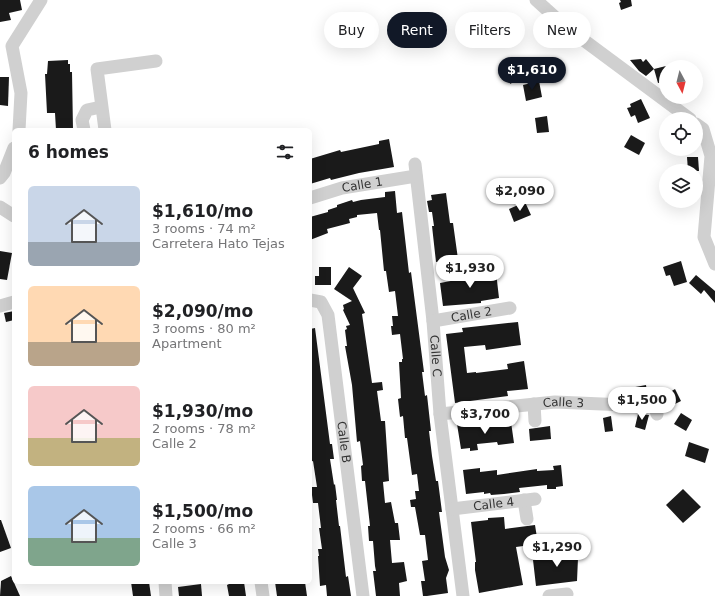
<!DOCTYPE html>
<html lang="en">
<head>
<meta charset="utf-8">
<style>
  body { margin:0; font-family:"DejaVu Sans",sans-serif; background:#f2f2f2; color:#202124; height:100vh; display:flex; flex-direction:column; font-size:15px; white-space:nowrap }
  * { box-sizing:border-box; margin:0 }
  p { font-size:13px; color:#757577 }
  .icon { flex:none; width:22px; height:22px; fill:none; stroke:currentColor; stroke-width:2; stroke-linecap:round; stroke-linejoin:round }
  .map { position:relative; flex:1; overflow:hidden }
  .panel { position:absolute; left:12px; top:128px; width:300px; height:456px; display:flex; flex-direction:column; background:#fff; border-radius:6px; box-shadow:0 4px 16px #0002 }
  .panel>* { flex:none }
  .hud { position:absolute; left:324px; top:12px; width:331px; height:36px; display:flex; gap:8px }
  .needle { width:26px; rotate:173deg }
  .tools { position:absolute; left:659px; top:60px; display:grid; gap:8px }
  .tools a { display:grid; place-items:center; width:44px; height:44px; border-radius:50%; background:#fff; box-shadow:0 4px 16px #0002; font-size:20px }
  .price { position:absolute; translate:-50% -34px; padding:0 9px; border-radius:14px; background:#fff; color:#222; font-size:13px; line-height:26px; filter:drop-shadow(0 1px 2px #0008) }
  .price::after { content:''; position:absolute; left:50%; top:24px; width:12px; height:9px; margin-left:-6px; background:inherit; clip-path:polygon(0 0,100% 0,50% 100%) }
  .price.active { background:#111827; color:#fff }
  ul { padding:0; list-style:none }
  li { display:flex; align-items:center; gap:12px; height:100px; padding:0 16px }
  li span { display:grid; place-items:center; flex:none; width:112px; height:80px; border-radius:6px; color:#555 }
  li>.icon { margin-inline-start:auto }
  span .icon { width:48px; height:48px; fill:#fffc; stroke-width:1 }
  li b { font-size:17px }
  h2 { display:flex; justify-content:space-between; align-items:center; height:48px; padding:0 16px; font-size:17px }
  .chip { padding:0 14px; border-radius:18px; background:#fff; box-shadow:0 4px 16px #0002; font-size:14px; line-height:36px }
  .chip.active { background:#111827; color:#fff }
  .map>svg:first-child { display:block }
</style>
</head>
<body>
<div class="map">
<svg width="715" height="596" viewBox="0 0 715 596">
  <rect width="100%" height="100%" fill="#fff"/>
  <g fill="#1a1a1a">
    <path d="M0 0H20L22 10 9 13 11 20 0 22Z"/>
    <path d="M620 0H631L632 6 621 10 619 3 621 2Z"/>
    <path d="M641 59 643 62 646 59 654 69 666 66V82L658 83 654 69 646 76 639 71 630 60Z"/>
    <path d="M68 60V64H70V72H72L73 130H56L55 113H47L45 74H47L48 61Z"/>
    <path d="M507 64 524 74 519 82 513 79 511 84 500 77Z"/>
    <path d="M0 77H9L8 106 0 105Z"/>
    <path d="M539 81 542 97 526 101 523 85Z"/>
    <path d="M641 99 650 118 638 123 635 115 631 117 627 108 631 107 630 104Z"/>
    <path d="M547 116 549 132 537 133 535 118Z"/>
    <path d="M631 135 645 143 639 155 624 147Z"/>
    <path d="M389 139 394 167 359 173 331 180 330 178 310 184V159L340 150 341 152 379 144V141Z"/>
    <path d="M687 157H698L699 171H688Z"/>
    <path d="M395 191 397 213 402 212 409 273 411 272 424 372H422L425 396 427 395 431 431H429L432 456 436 481H438L442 512H439L445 557 449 570 446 578 448 593 427 596H423L421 581H425L422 561 428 560 425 535H420L415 507H411L410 500 416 499 415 491H419L417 474 412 475 407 438H405L403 416 400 417 398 399 401 398 399 362H402V359H403L400 334 392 335 391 326H393L392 316H398L395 291 389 292 386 271H384L380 230H379L377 213 357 215V217L349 219 350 223 327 229 328 233 310 240V217L328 212V210L337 207V205L352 200 353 202 361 200 385 197V192Z"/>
    <path d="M446 193 450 223H453L458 259 436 262 432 226H434L432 212H429L427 201 432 200 431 195Z"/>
    <path d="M525 202 531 215 514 222 509 209Z"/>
    <path d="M0 251 12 253 7 280 0 279Z"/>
    <path d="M681 261 687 282 674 286 670 275 666 276 663 267Z"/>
    <path d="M319 267H331V285H315V276H319Z"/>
    <path d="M349 267 362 276 353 288 365 313 362 314 372 383 382 382 383 390 377 391 381 421H385L389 481 383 482 385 503 391 502 395 523H398L400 540H390L392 563 404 562 407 581 399 583 400 596H376L373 571H376L375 566 373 541H369L368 526H370L365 481H362L361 466 363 465 360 441 357 442 352 385 345 346H347L345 330 347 329 346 326 350 325 343 310 344 309 343 305 352 301 334 289Z"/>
    <path d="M477 272V274L496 272 499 298 481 301V303L443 306 440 283 456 280 455 275Z"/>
    <path d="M696 275 715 291V303L704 290 701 294 689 283Z"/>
    <path d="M14 311V320L6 322 4 313Z"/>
    <path d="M518 322 521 345 486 350 485 345 464 347 467 373 476 372V373L508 369 507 364 524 361 528 389 507 391 508 396 455 403 446 334 463 332 462 328Z"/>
    <path d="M315 328 330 444H332L334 459H330L334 485 335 484 337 500H336L339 526H340L346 577 348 576 351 596H327L326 585 320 586 318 556H319L318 549H322L319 528H321L318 503H313L311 487H317L313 461 310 462V329Z"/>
    <path d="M646 385 648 398 631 397 630 388Z"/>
    <path d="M675 389 681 401 671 406 665 395Z"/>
    <path d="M681 413 692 420 686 431 674 424Z"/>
    <path d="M638 414 649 415 645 430 635 427Z"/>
    <path d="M611 416 613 431 605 432 603 418Z"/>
    <path d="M511 422 514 443 498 445 497 442 477 444 478 450 470 451V448L461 449 457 424 465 423 466 425 473 424 474 427Z"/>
    <path d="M550 426 551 439 530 441 529 429Z"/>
    <path d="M689 442 709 449 705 463 685 456Z"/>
    <path d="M561 465 563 486 556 487V489H547V485L519 488 520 492 504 494 491 495 490 493 484 494V492L466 494 463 470 480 468V472L497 470V475L537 469V471L554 470 553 466Z"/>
    <path d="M683 489 701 507 683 523 666 505Z"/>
    <path d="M504 517 505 529 535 525 538 544 516 547 523 585 479 593 475 570V562H476L471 522 488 520V518Z"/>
    <path d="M0 520H1L11 548 0 552Z"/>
    <path d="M574 546 578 558 577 581 536 586 533 560 553 558 552 552 567 550V547Z"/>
    <path d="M11 576 20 596H0L1 581Z"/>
    <path d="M131 582H149L151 596H133Z"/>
    <path d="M228 582H244L246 596H229L227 585 229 584Z"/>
    <path d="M275 582H305L307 596H277Z"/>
    <path d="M201 584 202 596H179L178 587Z"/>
  </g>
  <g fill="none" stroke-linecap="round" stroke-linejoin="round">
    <g stroke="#d0d0d0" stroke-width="13">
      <path d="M536 0 566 27 690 119"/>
      <path d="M696 124 703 129 711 156 704 237 715 264"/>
      <path d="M19 130 21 93 12 46 41 0"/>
      <path d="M84 130 82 120 87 110 101 107"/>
      <path d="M105 130 97 69 156 61"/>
      <path id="s1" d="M415 164 433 321 440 414 463 596"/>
      <path d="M0 178 4 173 14 148"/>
      <path id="s2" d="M310 198 342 188 416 176"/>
      <path d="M0 207 14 216"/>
      <path id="s3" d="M310 300 321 302 328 315 363 596"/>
      <path d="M0 306 14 302"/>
      <path id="s4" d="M433 321 510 308"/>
      <path d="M534 404 535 421"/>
      <path id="s5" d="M440 414 555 402 649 406 655 407 657 414"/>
      <path d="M524 500 527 519"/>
      <path id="s6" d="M452 509 535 499"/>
      <path d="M165 582 166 596"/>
      <path d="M261 582 263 596"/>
      <path d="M549 596 567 594"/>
    </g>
  </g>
  <g text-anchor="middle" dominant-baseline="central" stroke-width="4" stroke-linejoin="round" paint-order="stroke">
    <g font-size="12" fill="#333" stroke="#fff">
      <text stroke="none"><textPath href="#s2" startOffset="54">Calle 1</textPath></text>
      <text stroke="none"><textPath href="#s4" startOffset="39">Calle 2</textPath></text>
      <text stroke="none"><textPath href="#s1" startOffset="193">Calle C</textPath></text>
      <text stroke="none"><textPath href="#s5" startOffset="124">Calle 3</textPath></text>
      <text stroke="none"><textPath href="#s3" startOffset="154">Calle B</textPath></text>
      <text stroke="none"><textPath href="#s6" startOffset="42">Calle 4</textPath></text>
    </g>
  </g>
</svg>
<div class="tools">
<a><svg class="needle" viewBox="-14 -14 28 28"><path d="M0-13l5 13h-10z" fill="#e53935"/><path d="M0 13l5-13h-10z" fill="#757577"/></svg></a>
<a><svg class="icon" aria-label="locate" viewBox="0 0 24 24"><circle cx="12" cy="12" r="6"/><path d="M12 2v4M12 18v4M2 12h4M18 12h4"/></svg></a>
<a><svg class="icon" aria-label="layers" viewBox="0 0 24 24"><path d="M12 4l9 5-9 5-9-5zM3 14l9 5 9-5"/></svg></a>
</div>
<b class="price active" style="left:532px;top:91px">$1,610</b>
<b class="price" style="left:520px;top:212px">$2,090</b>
<b class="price" style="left:470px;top:289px">$1,930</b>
<b class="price" style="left:642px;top:421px">$1,500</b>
<b class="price" style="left:485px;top:435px">$3,700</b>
<b class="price" style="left:557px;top:568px">$1,290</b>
<div class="hud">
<a class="chip">Buy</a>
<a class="chip active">Rent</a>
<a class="chip">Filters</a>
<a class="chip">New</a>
</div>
<section class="panel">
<h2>6 homes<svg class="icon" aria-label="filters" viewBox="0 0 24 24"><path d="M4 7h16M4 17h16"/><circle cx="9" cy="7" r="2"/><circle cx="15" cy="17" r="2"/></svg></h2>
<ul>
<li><span style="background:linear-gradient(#c9d6e8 70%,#9aa5b1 0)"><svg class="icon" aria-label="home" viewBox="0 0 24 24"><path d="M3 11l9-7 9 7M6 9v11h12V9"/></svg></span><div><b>$1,610/mo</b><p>3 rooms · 74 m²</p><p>Carretera Hato Tejas</p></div></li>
<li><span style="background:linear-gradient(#ffd9b3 70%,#b9a48a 0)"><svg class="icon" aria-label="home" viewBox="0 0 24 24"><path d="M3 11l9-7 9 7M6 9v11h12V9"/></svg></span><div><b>$2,090/mo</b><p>3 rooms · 80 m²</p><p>Apartment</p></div></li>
<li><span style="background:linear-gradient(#f6c9c9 65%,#c2b280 0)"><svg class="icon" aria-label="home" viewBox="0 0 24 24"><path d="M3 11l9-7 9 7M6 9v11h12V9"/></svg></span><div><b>$1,930/mo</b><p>2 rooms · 78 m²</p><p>Calle 2</p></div></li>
<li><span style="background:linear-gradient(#a9c7e8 65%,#7fa58c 0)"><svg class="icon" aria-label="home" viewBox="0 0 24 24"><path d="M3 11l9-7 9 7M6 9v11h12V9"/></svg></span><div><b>$1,500/mo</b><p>2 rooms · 66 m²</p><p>Calle 3</p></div></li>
</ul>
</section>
</div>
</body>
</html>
